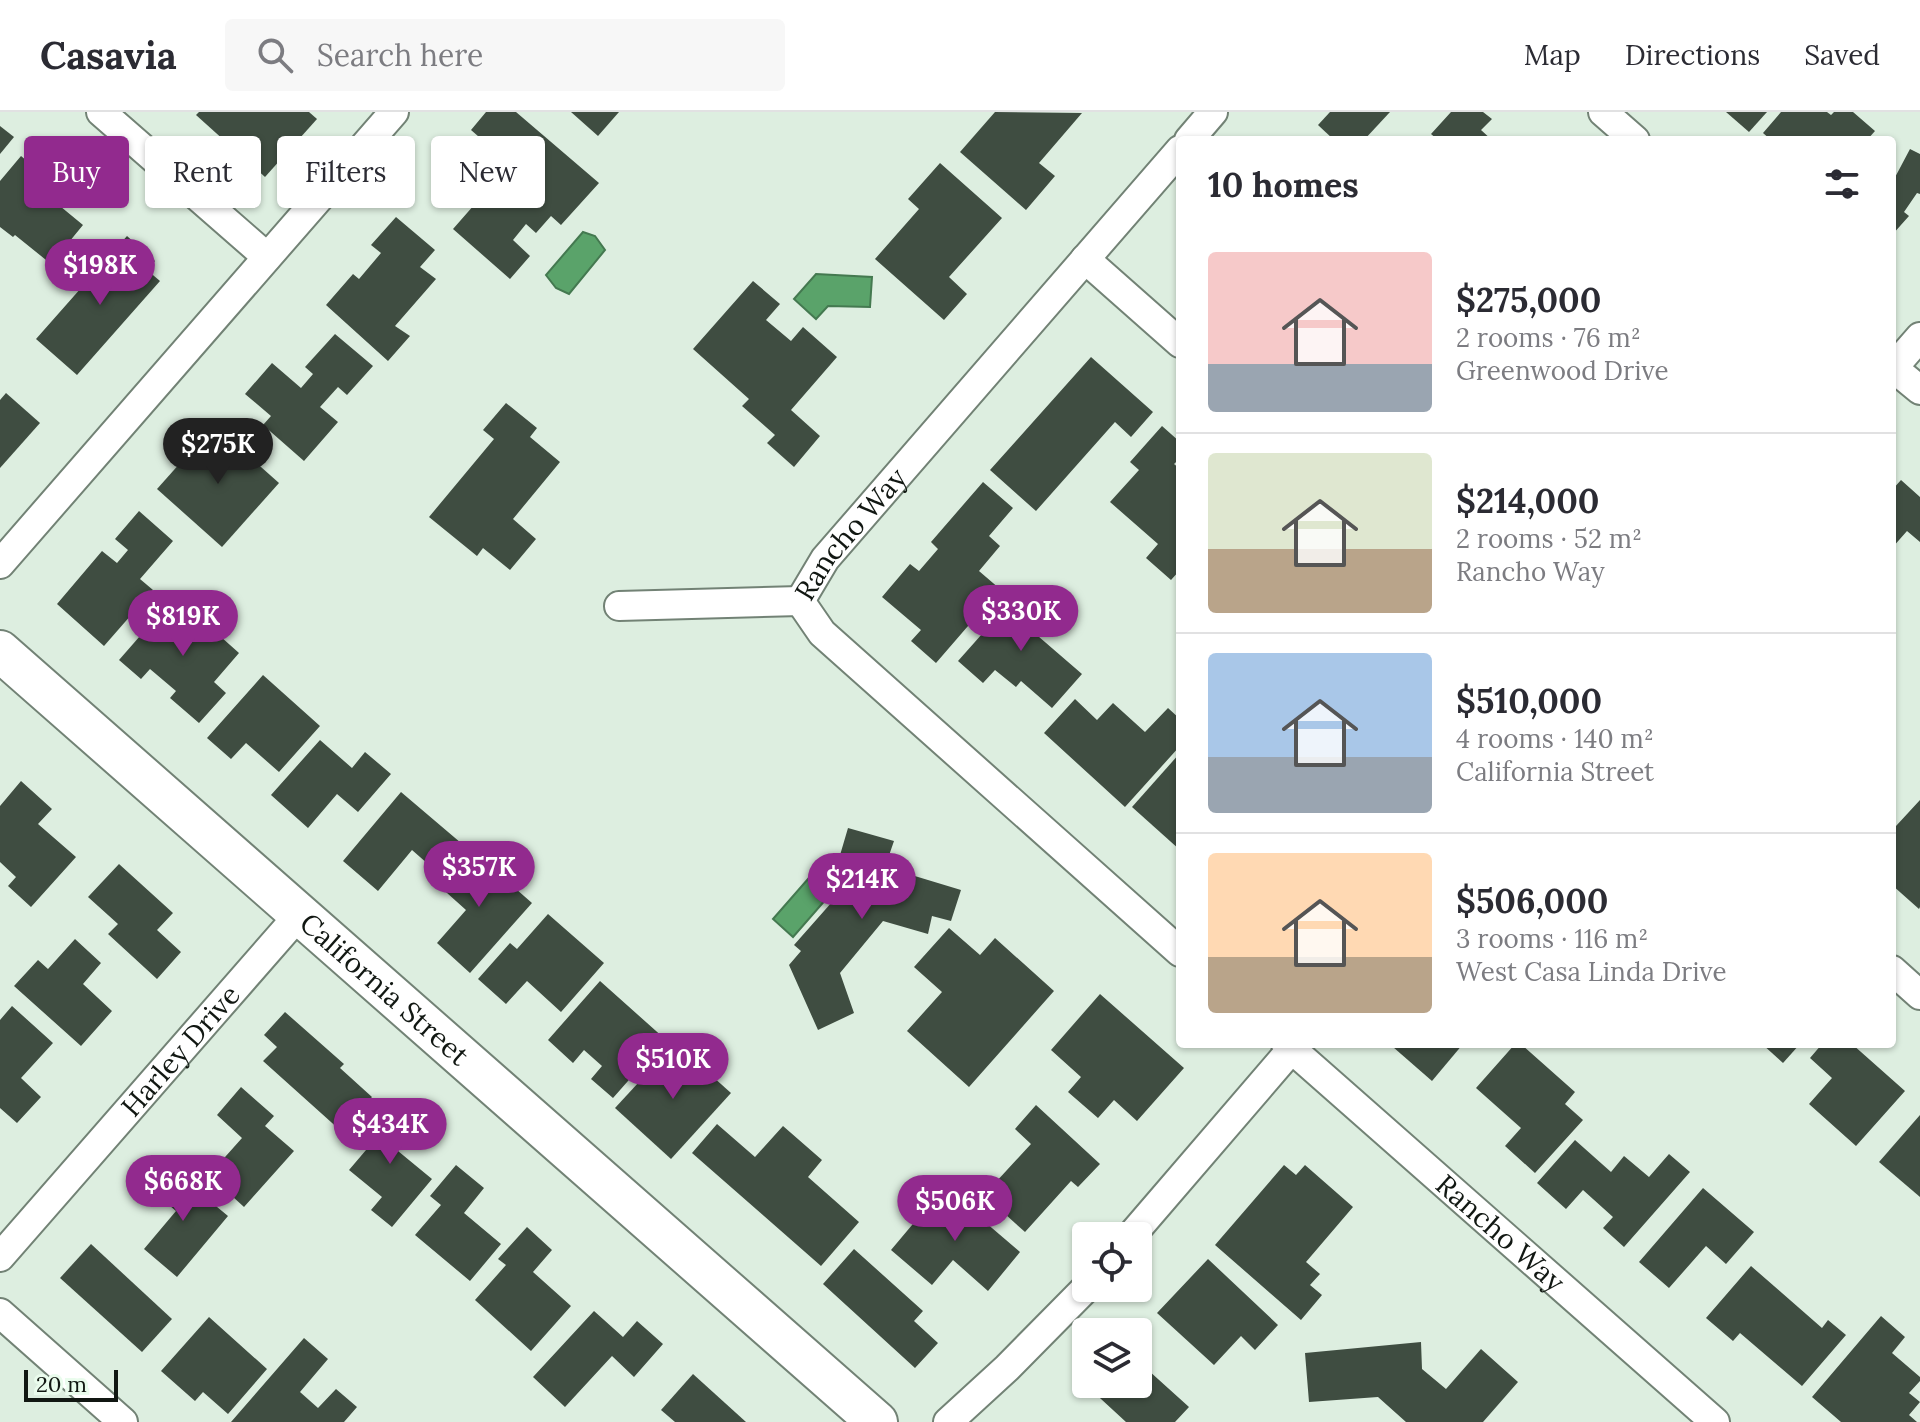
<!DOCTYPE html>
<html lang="en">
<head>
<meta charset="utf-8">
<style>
  body { margin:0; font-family:Lora,serif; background:#f7f7f7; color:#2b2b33; height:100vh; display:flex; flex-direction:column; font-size:30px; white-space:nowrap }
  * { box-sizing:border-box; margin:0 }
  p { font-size:26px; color:#7c7c81 }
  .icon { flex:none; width:44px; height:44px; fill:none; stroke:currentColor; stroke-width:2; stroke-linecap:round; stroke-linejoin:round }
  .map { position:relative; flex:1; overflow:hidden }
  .details { position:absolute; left:1176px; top:24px; width:720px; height:912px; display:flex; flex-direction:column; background:#fff; border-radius:8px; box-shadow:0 2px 6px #0004 }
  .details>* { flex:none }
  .banner { position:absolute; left:24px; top:24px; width:760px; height:72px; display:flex; gap:16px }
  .buttons { position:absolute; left:1072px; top:1110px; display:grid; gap:16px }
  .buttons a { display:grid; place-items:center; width:80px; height:80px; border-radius:8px; background:#fff; box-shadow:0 2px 6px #0004; font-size:40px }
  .scale { position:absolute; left:24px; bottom:20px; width:94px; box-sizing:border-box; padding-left:8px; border:4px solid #111712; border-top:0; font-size:22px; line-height:28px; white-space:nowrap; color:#111712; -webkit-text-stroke:6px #eafced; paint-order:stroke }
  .price { position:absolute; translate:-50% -68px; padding:0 18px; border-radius:28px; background:#922a8e; color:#fff; font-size:26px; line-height:52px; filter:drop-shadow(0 2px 4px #0008) }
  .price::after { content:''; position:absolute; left:50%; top:48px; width:24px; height:18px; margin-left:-12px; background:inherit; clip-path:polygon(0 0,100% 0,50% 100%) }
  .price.current { background:#222; color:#fff }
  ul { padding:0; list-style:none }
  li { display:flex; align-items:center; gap:24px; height:200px; padding:0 32px }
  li+li { border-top:2px solid #e1e1e2 }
  li span { display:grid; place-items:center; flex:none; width:224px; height:160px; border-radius:8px; color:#555 }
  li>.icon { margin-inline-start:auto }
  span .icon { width:96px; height:96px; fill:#fffc; stroke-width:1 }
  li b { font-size:34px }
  h2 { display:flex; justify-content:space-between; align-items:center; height:96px; padding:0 32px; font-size:34px }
  .tag { padding:0 28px; border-radius:8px; background:#fff; box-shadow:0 2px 6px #0004; font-size:28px; line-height:72px }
  .tag.current { background:#922a8e; color:#fff }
  header { display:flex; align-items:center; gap:48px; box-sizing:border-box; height:112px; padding:0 40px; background:#fff; border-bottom:2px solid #e1e1e2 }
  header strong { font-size:38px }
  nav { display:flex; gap:44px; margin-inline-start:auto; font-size:28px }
  .search { width:560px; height:72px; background:#f7f7f7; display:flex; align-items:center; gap:20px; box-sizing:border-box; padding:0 28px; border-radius:8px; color:#7c7c81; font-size:30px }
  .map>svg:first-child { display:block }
</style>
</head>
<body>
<header>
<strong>Casavia</strong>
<div class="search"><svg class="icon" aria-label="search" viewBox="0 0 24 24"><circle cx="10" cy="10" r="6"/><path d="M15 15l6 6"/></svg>Search here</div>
<nav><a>Map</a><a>Directions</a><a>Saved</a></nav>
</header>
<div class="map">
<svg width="1920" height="1310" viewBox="0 0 1920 1310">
  <rect width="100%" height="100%" fill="#ddeee0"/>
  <g fill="#5aa36a" stroke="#447950" stroke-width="2">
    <path d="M583 120 595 124 605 138 569 182 556 176 546 163Z"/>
    <path d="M816 162 872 165 870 195 828 194 816 207 794 187Z"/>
    <path d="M815 759 834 778 793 825 773 807Z"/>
  </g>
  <g fill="#3f4d41">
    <path d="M199 0H309L317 7 265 65 196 3Z"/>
    <path d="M486 0H516L599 71 561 113 551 104 536 121 526 112 513 128 530 144 510 167 453 117 510 52 471 18Z"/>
    <path d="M571 0H619L598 24Z"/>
    <path d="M995 0 1082 1 1039 51 1055 64 1026 98 960 40Z"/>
    <path d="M1330 0H1390L1364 28H1334L1318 13Z"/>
    <path d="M1451 0H1483L1492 7 1481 18 1492 28H1438L1431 22Z"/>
    <path d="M1726 0H1767L1749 20Z"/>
    <path d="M1781 0H1827L1831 3 1834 0H1853L1875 19 1867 28H1771L1763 21Z"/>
    <path d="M0 14 14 25 0 42Z"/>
    <path d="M1910 37 1920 42V82L1917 81 1904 100 1909 104 1892 123V71Z"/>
    <path d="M21 44 58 75 49 85 83 113 51 152 15 123 13 125 0 115V69Z"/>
    <path d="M940 51 1002 106 949 165 967 182 944 208 875 147 919 97 908 87Z"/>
    <path d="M396 105 435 138 420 155 436 167 395 214 410 224 388 249 326 193 353 162 359 167 381 141 371 133Z"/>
    <path d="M127 124 155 149 147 158 160 169 77 263 36 227Z"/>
    <path d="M753 169 780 192 766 208 791 229 803 215 837 245 791 298 820 324 794 355 767 331 775 323 742 294 749 287 693 237Z"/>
    <path d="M335 222 373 254 347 283 338 275 320 295 338 310 304 349 263 313 271 304 245 282 272 251 301 276 313 262 305 255Z"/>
    <path d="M1091 245 1153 300 1131 325 1115 310 1036 399 990 358Z"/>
    <path d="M6 281 40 311 0 356V288Z"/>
    <path d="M506 291 537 316 530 325 560 350 513 407 536 427 510 458 483 436 477 444 429 405 494 327 483 318Z"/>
    <path d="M214 313 279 371 222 435 157 377Z"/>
    <path d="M1162 314 1180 330V346L1174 352 1180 357V458L1171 468 1146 446 1158 432 1110 390 1139 358 1130 350Z"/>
    <path d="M1901 368 1920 385V430L1907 419 1892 436V378Z"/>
    <path d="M983 370 1013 396 989 424 1000 434 979 459 1000 477 936 551 911 529 921 518 882 485 910 452 919 459 938 437 931 430Z"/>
    <path d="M139 399 173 429 140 467 153 478 104 534 57 492 102 439 117 451 128 438 115 427Z"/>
    <path d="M1021 478 1047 500 1031 518 1082 562 1052 596 1021 569 1016 575 995 558 983 571 958 549Z"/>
    <path d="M175 484 239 541 214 570 226 581 199 611 170 586 176 579 150 557 141 567 119 548Z"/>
    <path d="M263 563 320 614 279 660 246 631 231 647 207 626Z"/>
    <path d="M1075 587 1097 608 1113 591 1145 620 1168 596 1180 607V634L1125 695 1044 621Z"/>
    <path d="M320 628 352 656 365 640 391 662 358 700 337 682 308 716 271 683Z"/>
    <path d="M1180 641V738L1132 695Z"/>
    <path d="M21 669 52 697 38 712 76 745 31 795 8 774 16 765 0 750V694Z"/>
    <path d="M401 680 461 731 436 759 412 738 378 779 343 749Z"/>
    <path d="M1920 688V795L1919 797 1892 773 1895 764 1892 761V711L1896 714Z"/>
    <path d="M848 716 894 729 885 755 961 778 951 809 932 804 928 822 883 809 840 861 854 901 818 918 789 853 801 839 794 833 847 773 833 767Z"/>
    <path d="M469 736 532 791 470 861 437 831 466 798 437 772Z"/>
    <path d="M119 752 173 801 157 818 181 840 157 867 108 822 118 812 88 785Z"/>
    <path d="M548 802 604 851 561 900 527 869 506 892 478 867 510 831 517 837Z"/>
    <path d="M949 816 980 843 995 826 1054 879 969 975 907 919 942 880 914 855Z"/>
    <path d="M75 827 101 851 83 872 112 899 81 934 14 874 38 848 48 857Z"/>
    <path d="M600 869 665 927 613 986 591 967 602 954 584 938 573 951 548 928Z"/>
    <path d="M1100 882 1184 956 1137 1009 1114 988 1098 1006 1068 980 1081 965 1051 938Z"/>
    <path d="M12 894 53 931 21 966 41 985 17 1011 0 996V908Z"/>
    <path d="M285 900 344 952 340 956 372 985 341 1019 263 949 277 935 264 923Z"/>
    <path d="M675 931 731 981 671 1047 615 996Z"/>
    <path d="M1396 932H1463L1432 969 1393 935Z"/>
    <path d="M1515 932H1521L1575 980 1565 992 1583 1008 1535 1061 1505 1034 1521 1016 1476 976Z"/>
    <path d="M1762 932H1800L1783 951Z"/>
    <path d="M1822 932H1852L1905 979 1856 1034 1809 992 1832 966 1810 946Z"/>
    <path d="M241 975 274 1004 265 1014 294 1039 244 1095 209 1063 242 1026 217 1003Z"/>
    <path d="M389 992 417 1015 398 1039 432 1067 392 1115 371 1098 382 1085 349 1058 372 1031 363 1023Z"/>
    <path d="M1036 993 1100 1052 1078 1075 1071 1069 1025 1120 984 1083 1031 1032 1015 1017Z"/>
    <path d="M1920 1003V1085L1879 1050Z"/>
    <path d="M717 1012 755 1045 783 1014 822 1048 808 1065 859 1110 821 1154 692 1041Z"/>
    <path d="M1575 1028 1611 1060 1624 1044 1649 1065 1669 1042 1690 1060 1624 1135 1603 1116 1613 1105 1583 1078 1566 1097 1537 1071Z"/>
    <path d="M456 1053 484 1076 464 1101 501 1132 470 1169 415 1123 441 1093 430 1084Z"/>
    <path d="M1284 1053 1296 1063 1305 1053 1353 1095 1306 1150 1320 1162 1310 1173 1322 1183 1301 1208 1215 1133Z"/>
    <path d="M170 1056 228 1104 177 1165 144 1137 176 1099 151 1078Z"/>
    <path d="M944 1075 1020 1140 988 1179 953 1148 932 1173 891 1138Z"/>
    <path d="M1703 1076 1754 1120 1726 1152 1706 1134 1669 1176 1639 1150Z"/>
    <path d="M527 1115 552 1138 533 1160 571 1194 531 1239 475 1188 506 1153 498 1147Z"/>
    <path d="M91 1132 172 1207 142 1240 60 1166Z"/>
    <path d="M854 1137 923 1199 914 1209 938 1231 915 1256 823 1172Z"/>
    <path d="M1208 1147 1278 1213 1255 1238 1241 1224 1214 1253 1157 1201Z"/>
    <path d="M1751 1154 1822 1216 1828 1208 1846 1223 1802 1274 1740 1221 1733 1229 1706 1206Z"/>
    <path d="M594 1199 623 1225 637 1209 663 1232 634 1265 612 1244 565 1295 533 1265Z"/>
    <path d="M1881 1204 1905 1225 1892 1241 1920 1265V1269L1909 1281 1920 1290 1909 1303 1917 1310H1841L1812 1285Z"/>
    <path d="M209 1205 267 1257 228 1302 203 1280 195 1289 161 1259Z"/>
    <path d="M304 1226 328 1247 300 1280 318 1296 336 1277 357 1295 344 1310H231Z"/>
    <path d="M1421 1230 1422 1257 1446 1277 1481 1237 1518 1270 1483 1310H1406L1378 1285 1309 1290 1305 1241Z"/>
    <path d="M1138 1249 1189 1295 1175 1310H1126L1088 1275 1090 1272H1138Z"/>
    <path d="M693 1262 746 1310H675L661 1298Z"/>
  </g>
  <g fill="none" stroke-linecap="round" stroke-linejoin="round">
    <defs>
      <g id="street">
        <path d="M101 0 267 145"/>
        <path d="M1603 0 1635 28"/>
        <path d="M1189 28 1213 0"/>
        <path d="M1085 147 1180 231"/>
        <path d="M1892 255 1920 278"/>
        <path d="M1892 257 1920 225"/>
        <path d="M0 452 394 0"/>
        <path id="s1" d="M800 489 825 447 1180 38"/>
        <path d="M800 489 822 521 1180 840"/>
        <path d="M619 494 800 489"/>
        <path d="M1892 858 1920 883"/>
        <path id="s2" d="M1286 932 1715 1310"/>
        <path d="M1131 1124 1296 932"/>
        <path id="s3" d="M0 1145 298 804"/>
        <path d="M0 1201 123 1310"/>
        <path d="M948 1310 1007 1256 1086 1176"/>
      </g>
      <g id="secondary">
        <path id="s4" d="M0 539 877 1310"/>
      </g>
    </defs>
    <use href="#street" stroke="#728275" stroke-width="32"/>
    <use href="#secondary" stroke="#728275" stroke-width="44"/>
    <use href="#street" stroke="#fff" stroke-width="28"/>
    <use href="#secondary" stroke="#fff" stroke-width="40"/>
  </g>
  <g text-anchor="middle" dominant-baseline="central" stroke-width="8" stroke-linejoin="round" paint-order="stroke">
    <g font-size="28" fill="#111712" stroke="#eafced">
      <text stroke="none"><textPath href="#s1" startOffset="84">Rancho Way</textPath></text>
      <text stroke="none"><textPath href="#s4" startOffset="512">California Street</textPath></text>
      <text stroke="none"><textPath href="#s3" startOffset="274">Harley Drive</textPath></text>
      <text stroke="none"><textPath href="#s2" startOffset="286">Rancho Way</textPath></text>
    </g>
  </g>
</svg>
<div class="buttons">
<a><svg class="icon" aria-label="locate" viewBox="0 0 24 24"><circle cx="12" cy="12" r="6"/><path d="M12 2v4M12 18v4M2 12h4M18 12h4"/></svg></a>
<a><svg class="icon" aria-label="layers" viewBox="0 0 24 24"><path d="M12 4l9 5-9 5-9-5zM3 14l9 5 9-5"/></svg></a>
</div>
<div class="scale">20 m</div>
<b class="price" style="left:100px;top:195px">$198K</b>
<b class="price current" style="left:218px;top:374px">$275K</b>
<b class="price" style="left:1021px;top:541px">$330K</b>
<b class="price" style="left:183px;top:546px">$819K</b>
<b class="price" style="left:479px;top:797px">$357K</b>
<b class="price" style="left:862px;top:809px">$214K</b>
<b class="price" style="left:673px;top:989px">$510K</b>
<b class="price" style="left:390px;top:1054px">$434K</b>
<b class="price" style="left:183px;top:1111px">$668K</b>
<b class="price" style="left:955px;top:1131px">$506K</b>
<div class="banner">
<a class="tag current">Buy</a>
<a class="tag">Rent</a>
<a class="tag">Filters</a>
<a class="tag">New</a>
</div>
<section class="details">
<h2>10 homes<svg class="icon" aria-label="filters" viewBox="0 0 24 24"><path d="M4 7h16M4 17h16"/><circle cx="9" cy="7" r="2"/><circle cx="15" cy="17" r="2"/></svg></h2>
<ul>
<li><span style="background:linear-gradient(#f6c9c9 70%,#9aa5b1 0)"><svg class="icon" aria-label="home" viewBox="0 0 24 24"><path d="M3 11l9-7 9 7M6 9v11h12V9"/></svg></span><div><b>$275,000</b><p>2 rooms · 76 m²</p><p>Greenwood Drive</p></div></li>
<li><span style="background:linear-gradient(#dfe7d0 60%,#b9a48a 0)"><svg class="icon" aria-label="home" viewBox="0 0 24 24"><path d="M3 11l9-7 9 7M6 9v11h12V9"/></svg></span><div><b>$214,000</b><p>2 rooms · 52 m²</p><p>Rancho Way</p></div></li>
<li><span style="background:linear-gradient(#a9c7e8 65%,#9aa5b1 0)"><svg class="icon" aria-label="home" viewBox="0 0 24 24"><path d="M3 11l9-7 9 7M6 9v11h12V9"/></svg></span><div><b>$510,000</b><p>4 rooms · 140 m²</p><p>California Street</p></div></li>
<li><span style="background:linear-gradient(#ffd9b3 65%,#b9a48a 0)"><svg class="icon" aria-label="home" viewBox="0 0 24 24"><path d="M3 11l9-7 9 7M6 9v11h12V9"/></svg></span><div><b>$506,000</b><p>3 rooms · 116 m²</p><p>West Casa Linda Drive</p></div></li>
</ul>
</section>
</div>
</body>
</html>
